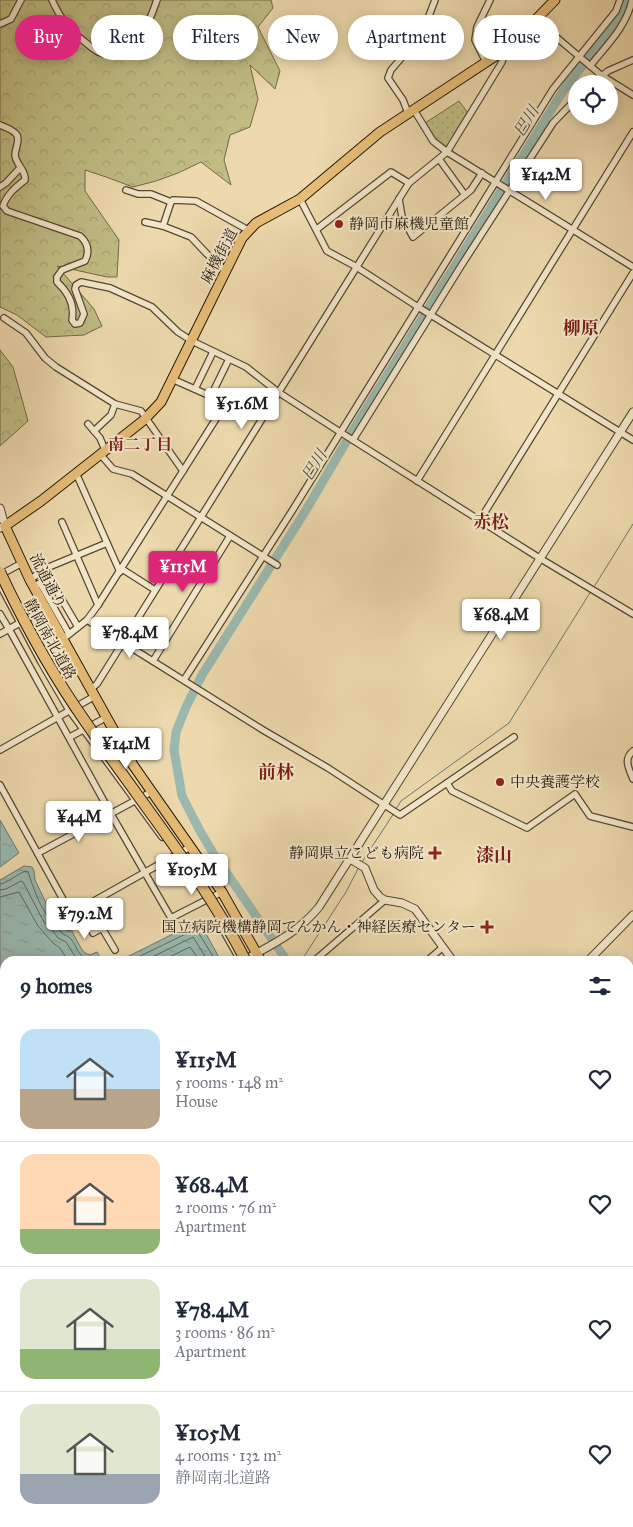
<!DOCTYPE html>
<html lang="en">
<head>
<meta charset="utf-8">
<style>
  body { margin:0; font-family:"IM FELL Great Primer","Noto Serif JP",serif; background:#f6f6f7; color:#1f2937; height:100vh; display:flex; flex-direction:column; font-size:19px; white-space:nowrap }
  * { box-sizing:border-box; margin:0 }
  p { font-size:16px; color:#747a83 }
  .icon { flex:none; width:28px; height:28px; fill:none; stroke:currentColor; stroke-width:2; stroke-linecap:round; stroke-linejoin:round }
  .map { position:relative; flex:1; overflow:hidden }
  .drawer { position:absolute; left:0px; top:956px; width:634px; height:571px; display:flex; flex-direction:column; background:#fff; border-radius:15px 15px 0 0; box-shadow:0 2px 12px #0003 }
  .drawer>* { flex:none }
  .guide { position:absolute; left:15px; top:15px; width:604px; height:45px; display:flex; gap:10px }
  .buttons { position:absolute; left:568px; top:75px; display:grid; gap:10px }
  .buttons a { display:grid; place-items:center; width:50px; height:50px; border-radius:50%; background:#fff; box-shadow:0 2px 12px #0003; font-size:25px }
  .price { position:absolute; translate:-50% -42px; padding:0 11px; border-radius:5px; background:#fff; color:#222; font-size:16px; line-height:32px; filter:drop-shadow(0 1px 2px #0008) }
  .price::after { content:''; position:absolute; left:50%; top:30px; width:15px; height:11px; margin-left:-8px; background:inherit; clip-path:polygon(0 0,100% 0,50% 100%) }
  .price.active { background:#db2777; color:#fff }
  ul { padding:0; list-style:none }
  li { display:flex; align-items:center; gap:15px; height:125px; padding:0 20px }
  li+li { border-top:1px solid #e0e1e3 }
  li span { display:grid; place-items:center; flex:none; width:140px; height:100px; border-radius:15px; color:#555 }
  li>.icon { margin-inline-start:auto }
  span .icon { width:60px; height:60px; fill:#fffc; stroke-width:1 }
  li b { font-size:21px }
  h2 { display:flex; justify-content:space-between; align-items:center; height:60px; padding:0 20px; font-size:21px }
  .chip { padding:0 18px; border-radius:22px; background:#fff; box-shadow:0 2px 12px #0003; font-size:18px; line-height:45px }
  .chip.active { background:#db2777; color:#fff }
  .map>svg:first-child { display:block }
</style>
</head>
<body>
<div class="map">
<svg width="633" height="1527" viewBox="0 0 633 1527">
  <defs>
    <pattern id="forest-crowns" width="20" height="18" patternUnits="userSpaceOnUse" patternTransform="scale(1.25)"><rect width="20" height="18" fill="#c0bc84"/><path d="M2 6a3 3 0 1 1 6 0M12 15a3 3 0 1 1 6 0" fill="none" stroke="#a5a171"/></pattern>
    <pattern id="park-dots" width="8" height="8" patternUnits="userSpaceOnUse" patternTransform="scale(1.25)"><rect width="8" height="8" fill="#c0bc84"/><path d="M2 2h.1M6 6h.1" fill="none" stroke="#a5a171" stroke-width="1.8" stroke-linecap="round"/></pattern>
    <pattern id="water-ripples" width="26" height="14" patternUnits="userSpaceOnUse" patternTransform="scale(1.25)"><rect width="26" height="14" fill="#9ab9b0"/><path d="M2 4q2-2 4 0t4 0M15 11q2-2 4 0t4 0" fill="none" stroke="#849e96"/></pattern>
  </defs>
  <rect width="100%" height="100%" fill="#edd9ad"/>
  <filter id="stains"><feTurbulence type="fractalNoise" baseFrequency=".004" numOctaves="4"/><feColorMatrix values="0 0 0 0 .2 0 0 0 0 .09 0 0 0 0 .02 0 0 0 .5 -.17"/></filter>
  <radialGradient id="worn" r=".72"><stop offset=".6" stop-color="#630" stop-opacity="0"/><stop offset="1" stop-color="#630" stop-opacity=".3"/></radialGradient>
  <g fill="url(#forest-crowns)" stroke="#716a47">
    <path d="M0 0H271L273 8 258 27 280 71 275 89 250 65 258 99 250 127 230 135 224 160 231 185 201 162 178 173 156 181 133 187 106 177 85 170V191L119 240 117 277H107L57 266 94 309 102 326 84 335 46 337 17 315 0 307Z"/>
    <path d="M0 350 13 367 28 421 0 446Z"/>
  </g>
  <path fill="url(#park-dots)" stroke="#716a47" d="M459 101 468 113 447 147 436 140 425 123Z"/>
  <g fill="url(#water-ripples)" stroke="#6a796e">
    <path d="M0 820 19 853 0 867Z"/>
    <path d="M24 866 32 867 34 871 35 880 48 907 53 916 62 923 66 930 72 931 81 948 85 953 90 955 97 952 102 961H5V1024L0 1022V880Z"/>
    <path d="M199 921 221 961H119Z"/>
    <path d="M629 1270 633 1272V1339L629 1341Z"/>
    <path d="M458 1523H495V1527H436L458 1525Z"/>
  </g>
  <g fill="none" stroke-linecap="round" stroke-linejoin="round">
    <g stroke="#5e685d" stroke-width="1">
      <path d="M0 884 4 883 25 871 28 872C33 887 39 905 49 918 52 923 57 927 61 932 64 936 68 935 71 939 78 948 79 962 95 959L97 961"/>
      <path d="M0 890 6 889 21 881 23 882 44 922 53 931 58 938 66 942 78 961"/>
      <path d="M0 897 19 892 38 926 53 943 60 948 68 961"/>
      <path d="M130 961 196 929 216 961"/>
      <path d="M144 961 193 937 208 961"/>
      <path d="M161 961 190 947 200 961"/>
    </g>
    <g stroke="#6a796e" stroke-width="1">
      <path d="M594 587 633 524"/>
      <path d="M396 809 401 801 509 723 591 591"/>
      <path d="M362 862 394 813"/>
      <path d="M301 961 346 892 359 867"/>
      <path d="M0 1488 5 1487"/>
      <path d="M510 1522 514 1527"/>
    </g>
    <g stroke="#9ab9b0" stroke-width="9">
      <path d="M287 961 213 853 200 831 182 796 174 750 176 732 186 707 202 675 306 510 352 432 563 91 612 27 624 11 626 0"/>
      <path d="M0 1043 5 1046"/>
      <path d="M629 1381 633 1379"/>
    </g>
    <defs>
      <g id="minor">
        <path d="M52 0C60 18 69 30 85 42 90 46 95 51 101 53 107 56 113 52 119 50 144 41 149 22 157 0"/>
        <path d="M536 20 601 75 633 95"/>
        <path d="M0 24 11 19 21 0"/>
        <path d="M486 62 475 40 477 27 490 0"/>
        <path d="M590 66C606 46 627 26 632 0"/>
        <path d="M592 84 608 71 633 60"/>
        <path d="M414 110 433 141 447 152 633 267"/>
        <path d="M408 113 403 100 388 78 391 70 422 34 435 0"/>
        <path d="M0 125C5 127 14 130 17 135 20 142 15 148 15 155 16 165 26 170 25 180 16 187 7 194 3 206L7 211 80 236C88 243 90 251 85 261L62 270 57 277V282C69 293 75 305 72 320L75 324 80 323 84 314 75 289 76 285 81 282 110 288 152 307 178 332 192 341 246 367 278 392 340 432 541 559 633 614"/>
        <path d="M439 159 465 195"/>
        <path d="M0 187 6 183 20 168"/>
        <path d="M126 190 138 194H151L171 202 173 200 196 201 248 230"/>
        <path d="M300 199 327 251 355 266 418 307 633 440"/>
        <path d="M399 199 402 217 413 237 471 190 482 173"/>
        <path d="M145 222 163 226 191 237 207 254 226 271"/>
        <path d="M163 226 171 202"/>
        <path d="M317 229 391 172 409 183"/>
        <path d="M4 318 26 333 45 358 56 367 115 404 141 411 183 471"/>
        <path d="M195 389 213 352"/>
        <path d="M211 396 229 359"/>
        <path d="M88 424 100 438 105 450"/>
        <path d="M94 431 111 415 115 404"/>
        <path d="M353 440 461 266 553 123 576 99"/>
        <path d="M100 454 113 469 132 474 277 565"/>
        <path d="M76 473 120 572"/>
        <path d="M417 481 633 132"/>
        <path d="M480 520 633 273"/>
        <path d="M62 522 98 605"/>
        <path d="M44 569 78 627"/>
        <path d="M122 569 155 590"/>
        <path d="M0 575 22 563"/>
        <path d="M30 580 44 569 107 543"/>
        <path d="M0 585 41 662 69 710 162 837"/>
        <path d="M34 586 40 583 69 634"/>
        <path d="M46 608 9 629 111 814 171 918 222 892"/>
        <path d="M0 614 9 629 0 634"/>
        <path d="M87 620 263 730 328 768 400 815 514 737"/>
        <path d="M63 639 87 620 98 605 226 403 172 379"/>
        <path d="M153 661 230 536"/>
        <path d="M184 680 292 511 553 89 616 11 620 0"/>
        <path d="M91 689 97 684 399 199 409 183 447 152 502 62 505 50"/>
        <path d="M70 737 107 717"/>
        <path d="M0 750 95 696"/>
        <path d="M633 751C623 759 629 769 633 779"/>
        <path d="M447 783 452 791 527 828 575 794 590 816 633 827"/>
        <path d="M0 785 71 914 190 847"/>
        <path d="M38 853 151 792"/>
        <path d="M80 909 93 933 102 928 115 950"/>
        <path d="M223 930 240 960 257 953"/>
        <path d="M314 961 385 900"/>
        <path d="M427 961 443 947"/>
        <path d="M0 1049 5 1051"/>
        <path d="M0 1101H5"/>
        <path d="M0 1183H5"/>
        <path d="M0 1259 5 1258"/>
        <path d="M0 1417H5"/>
        <path d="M0 1483H5"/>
        <path d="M0 1492 5 1491"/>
        <path d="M56 1522 57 1527"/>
        <path d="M204 1522V1527"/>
        <path d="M560 1522 561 1527"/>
      </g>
      <g id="tertiary">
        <path d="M0 508 5 526 0 528"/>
        <path d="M350 859 365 868 374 890 380 897 385 900 402 903 415 909 453 961"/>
        <path d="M257 953C281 940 302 928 319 907L633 412"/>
        <path d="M588 961 633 915"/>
        <path d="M0 1338 5 1337"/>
        <path d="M629 1425 633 1417"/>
        <path d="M629 1472 633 1474"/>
        <path d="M629 1480 633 1482"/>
        <path d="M583 1527 585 1522"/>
      </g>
      <g id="primary">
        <path d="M261 961 222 892 133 765 30 580 5 526 41 501 144 420 161 402 242 238 256 223 300 199 380 132 509 47 555 0"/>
        <path d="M352 1522 353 1527"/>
      </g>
    </defs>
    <use href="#minor" stroke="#554833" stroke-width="8"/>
    <use href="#tertiary" stroke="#554833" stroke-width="9"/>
    <use href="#primary" stroke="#22180a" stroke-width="11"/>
    <use href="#minor" stroke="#f3e6ca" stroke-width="5.5"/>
    <use href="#tertiary" stroke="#f3e6ca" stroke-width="7"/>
    <use href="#primary" stroke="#e6bc76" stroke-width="9"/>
    <defs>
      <path id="motorway-bridge" d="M0 572C25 625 53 676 87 724 141 803 202 876 246 961"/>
    </defs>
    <use href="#motorway-bridge" stroke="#22180a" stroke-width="12" stroke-linecap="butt"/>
    <use href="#motorway-bridge" stroke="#e6bc76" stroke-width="10"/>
  </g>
  <g fill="#8f2418" stroke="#f3e6ca" stroke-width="2">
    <circle cx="339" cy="224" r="5"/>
    <circle cx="500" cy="782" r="5"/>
    <path d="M432.5 845.5h5v5h5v5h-5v5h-5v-5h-5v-5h5z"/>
    <path d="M484.5 919.5h5v5h5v5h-5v5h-5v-5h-5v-5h5z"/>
  </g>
  <g text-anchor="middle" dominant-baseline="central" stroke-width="4" stroke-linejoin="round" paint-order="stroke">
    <g font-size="15" fill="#22180a" stroke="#f3e6ca" text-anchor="start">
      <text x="349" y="224">静岡市麻機児童館</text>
      <text x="510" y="782">中央養護学校</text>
      <text x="424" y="853" text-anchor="end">静岡県立こども病院</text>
      <text x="476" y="927" text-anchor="end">国立病院機構静岡てんかん・神経医療センター</text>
    </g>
    <g font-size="15" fill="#22180a" stroke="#f3e6ca">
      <text transform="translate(219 256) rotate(-62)">麻機街道</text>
      <text transform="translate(48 581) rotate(62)">流通通り</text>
      <text transform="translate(50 639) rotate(61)">静岡南北道路</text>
    </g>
    <g font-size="16" font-style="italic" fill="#4c5044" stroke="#f3e6ca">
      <text transform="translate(526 121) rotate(-58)">巴川</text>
      <text transform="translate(314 465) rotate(-58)">巴川</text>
    </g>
    <g font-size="16" font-weight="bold" fill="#7a1f14" stroke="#f3e6ca">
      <text x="140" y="444">南二丁目</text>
    </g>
    <g font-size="18" font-weight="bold" fill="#7a1f14" stroke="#f3e6ca">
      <text x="581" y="328">柳原</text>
      <text x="491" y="522">赤松</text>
      <text x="276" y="772">前林</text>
      <text x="494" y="855">漆山</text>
    </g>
  </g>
  <rect width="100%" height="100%" filter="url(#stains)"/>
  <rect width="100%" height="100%" fill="url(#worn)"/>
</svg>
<div class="buttons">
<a><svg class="icon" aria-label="locate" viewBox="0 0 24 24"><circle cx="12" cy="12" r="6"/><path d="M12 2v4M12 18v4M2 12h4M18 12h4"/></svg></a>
</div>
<b class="price" style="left:546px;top:201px">¥142M</b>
<b class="price" style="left:242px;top:430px">¥51.6M</b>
<b class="price active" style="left:183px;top:593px">¥115M</b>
<b class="price" style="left:501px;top:641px">¥68.4M</b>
<b class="price" style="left:130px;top:659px">¥78.4M</b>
<b class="price" style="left:126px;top:770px">¥141M</b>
<b class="price" style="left:79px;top:843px">¥44M</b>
<b class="price" style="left:192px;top:896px">¥105M</b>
<b class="price" style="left:85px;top:940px">¥79.2M</b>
<div class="guide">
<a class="chip active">Buy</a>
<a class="chip">Rent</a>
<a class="chip">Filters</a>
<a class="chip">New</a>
<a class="chip">Apartment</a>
<a class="chip">House</a>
</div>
<section class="drawer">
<h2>9 homes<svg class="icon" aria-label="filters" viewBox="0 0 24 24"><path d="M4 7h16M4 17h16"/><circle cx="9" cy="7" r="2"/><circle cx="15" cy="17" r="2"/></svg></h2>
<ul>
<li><span style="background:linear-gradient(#bfe0f5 60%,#b9a48a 0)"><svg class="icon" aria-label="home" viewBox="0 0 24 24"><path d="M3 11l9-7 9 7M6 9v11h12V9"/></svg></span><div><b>¥115M</b><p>5 rooms · 148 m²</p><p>House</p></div><svg class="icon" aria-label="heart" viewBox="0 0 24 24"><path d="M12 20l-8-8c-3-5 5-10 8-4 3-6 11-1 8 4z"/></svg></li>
<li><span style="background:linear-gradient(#ffd9b3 75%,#8fb573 0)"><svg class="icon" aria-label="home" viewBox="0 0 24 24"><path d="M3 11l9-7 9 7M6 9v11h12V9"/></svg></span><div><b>¥68.4M</b><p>2 rooms · 76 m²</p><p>Apartment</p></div><svg class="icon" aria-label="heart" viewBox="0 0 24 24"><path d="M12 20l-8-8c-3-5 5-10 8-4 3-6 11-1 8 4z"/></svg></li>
<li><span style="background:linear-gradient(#dfe7d0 70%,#8fb573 0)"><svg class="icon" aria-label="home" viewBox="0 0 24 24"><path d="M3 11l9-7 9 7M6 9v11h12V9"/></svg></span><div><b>¥78.4M</b><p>3 rooms · 86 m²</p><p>Apartment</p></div><svg class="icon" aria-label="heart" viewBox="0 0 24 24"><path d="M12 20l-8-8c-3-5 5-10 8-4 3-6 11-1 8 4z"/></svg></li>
<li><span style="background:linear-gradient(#dfe7d0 70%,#9aa5b1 0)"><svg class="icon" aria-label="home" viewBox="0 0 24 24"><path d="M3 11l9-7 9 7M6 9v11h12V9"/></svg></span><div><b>¥105M</b><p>4 rooms · 132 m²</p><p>静岡南北道路</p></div><svg class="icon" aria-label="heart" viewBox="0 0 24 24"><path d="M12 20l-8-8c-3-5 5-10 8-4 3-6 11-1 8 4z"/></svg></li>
</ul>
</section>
</div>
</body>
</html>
